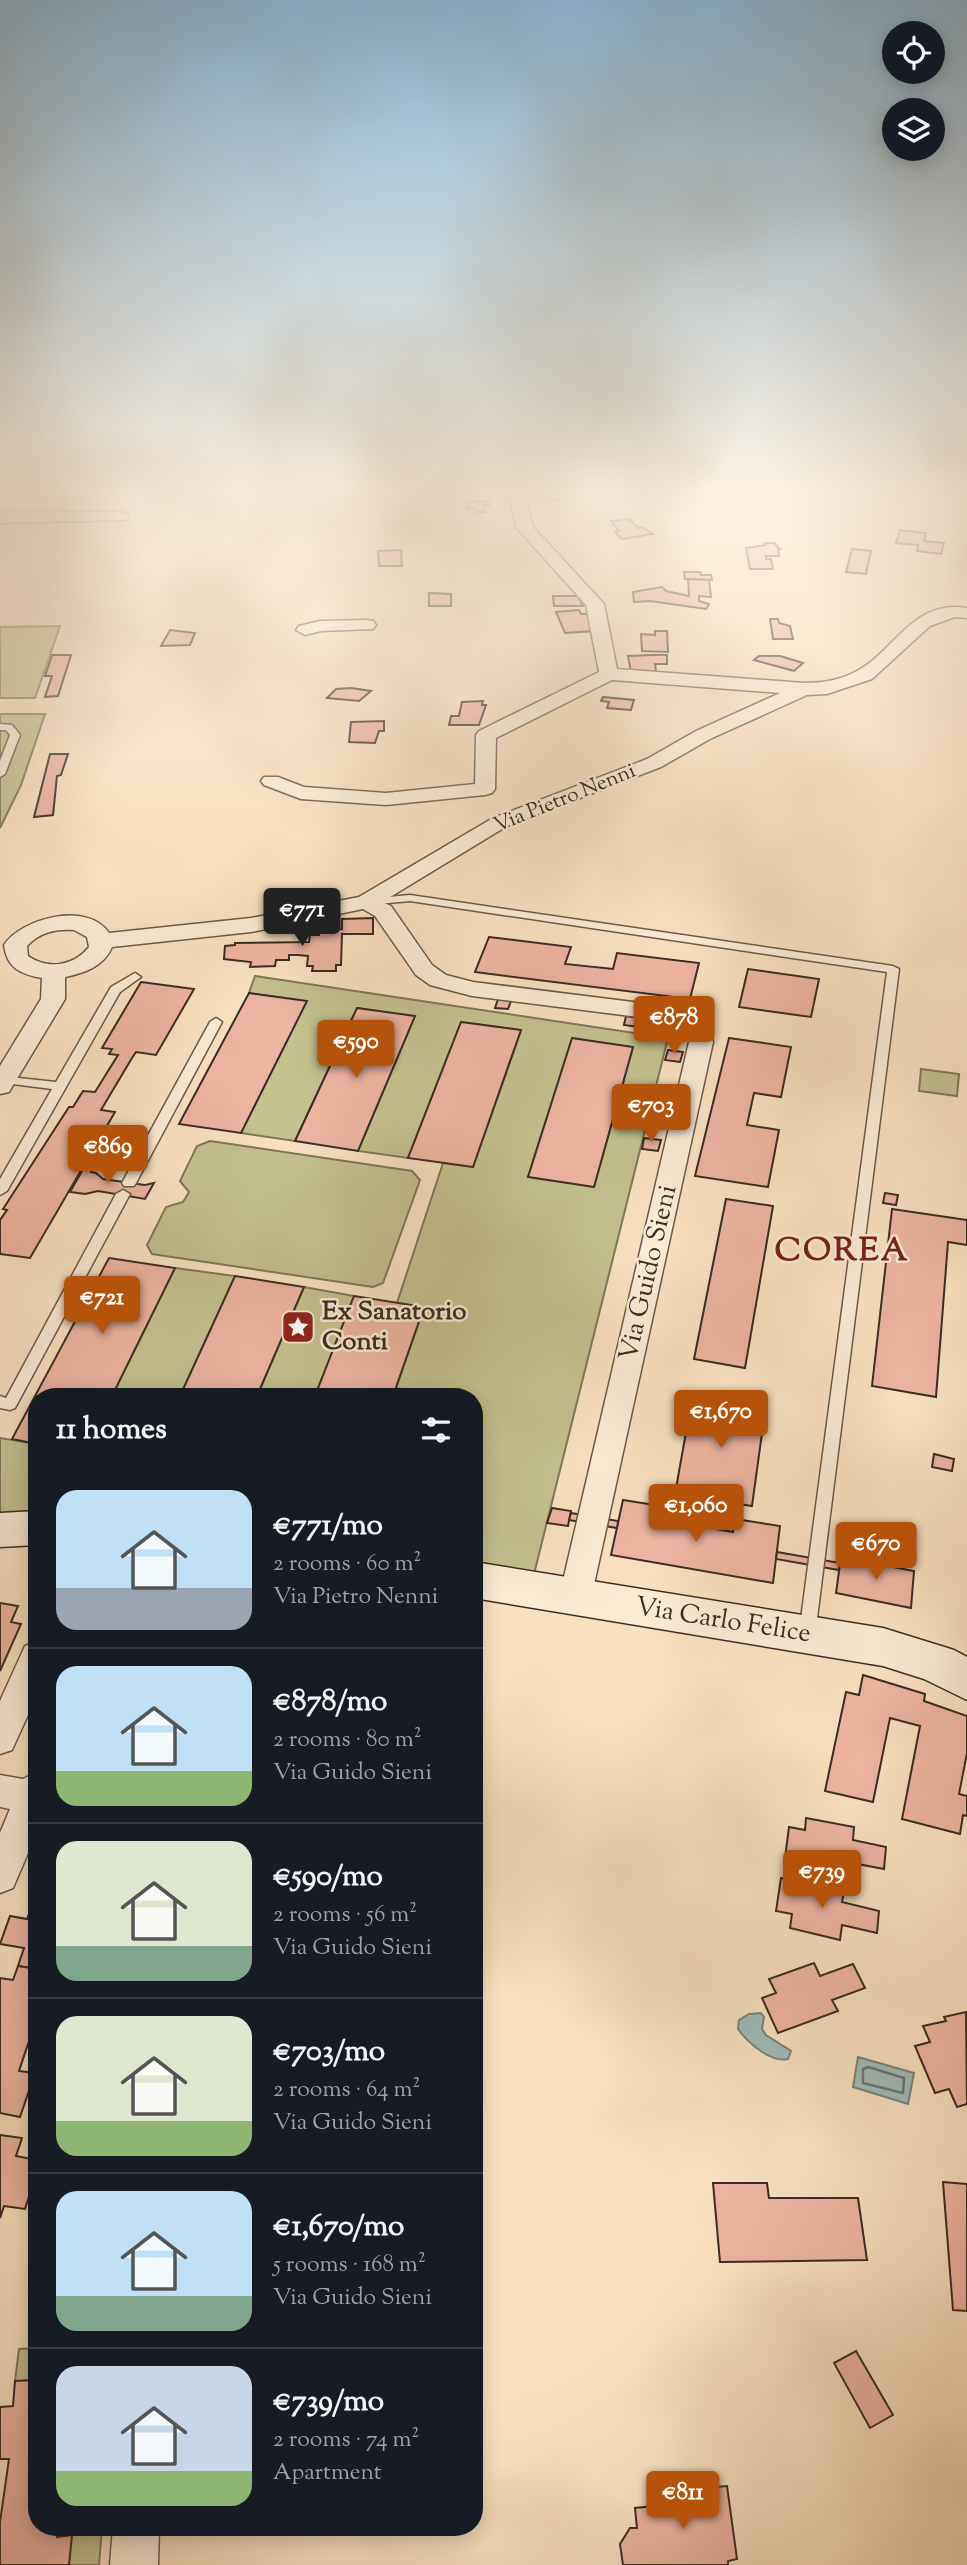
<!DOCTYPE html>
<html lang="en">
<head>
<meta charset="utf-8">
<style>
  body { margin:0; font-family:"Sorts Mill Goudy",serif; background:#242831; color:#f1f3f6; height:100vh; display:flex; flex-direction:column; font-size:26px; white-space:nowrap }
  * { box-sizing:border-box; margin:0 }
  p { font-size:23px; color:#9ea1a6 }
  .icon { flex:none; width:38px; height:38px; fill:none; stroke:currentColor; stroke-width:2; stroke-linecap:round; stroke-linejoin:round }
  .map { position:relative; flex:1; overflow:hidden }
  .panel { position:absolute; left:28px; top:1388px; width:455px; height:1148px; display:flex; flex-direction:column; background:#171b24; border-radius:28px; box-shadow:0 4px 18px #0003 }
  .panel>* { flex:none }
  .fabs { position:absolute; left:882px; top:21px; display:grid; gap:14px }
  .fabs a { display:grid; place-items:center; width:63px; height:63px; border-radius:50%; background:#171b24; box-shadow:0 4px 18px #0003; font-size:35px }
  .price { position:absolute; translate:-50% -60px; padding:0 16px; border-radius:7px; background:#b45309; color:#fff; font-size:23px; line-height:46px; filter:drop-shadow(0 2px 4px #0008) }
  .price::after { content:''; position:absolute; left:50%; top:42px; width:21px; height:16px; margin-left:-10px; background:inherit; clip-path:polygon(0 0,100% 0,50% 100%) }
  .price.current { background:#222; color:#fff }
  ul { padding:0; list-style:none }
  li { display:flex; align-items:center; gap:21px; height:175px; padding:0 28px }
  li+li { border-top:2px solid #363941 }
  li span { display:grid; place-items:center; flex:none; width:196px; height:140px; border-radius:21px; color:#555 }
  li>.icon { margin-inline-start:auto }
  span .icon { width:84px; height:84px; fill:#fffc; stroke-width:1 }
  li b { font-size:30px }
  h2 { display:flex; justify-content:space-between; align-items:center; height:84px; padding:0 28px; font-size:30px }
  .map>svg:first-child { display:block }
</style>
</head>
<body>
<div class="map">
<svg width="967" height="2565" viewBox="0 0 967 2565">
  <rect width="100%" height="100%" fill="#f8e0bf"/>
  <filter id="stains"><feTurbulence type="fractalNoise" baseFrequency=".00286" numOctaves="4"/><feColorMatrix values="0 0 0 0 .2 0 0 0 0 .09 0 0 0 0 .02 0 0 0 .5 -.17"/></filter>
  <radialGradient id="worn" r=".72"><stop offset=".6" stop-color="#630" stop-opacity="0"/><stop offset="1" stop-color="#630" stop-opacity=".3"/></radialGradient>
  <g fill="#c3c18e" stroke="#7e775a" stroke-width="2" fill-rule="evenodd">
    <path d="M60 626 35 698H0V627Z"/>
    <path d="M0 714H45L21 785 0 828Z"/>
    <path d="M255 976 668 1038 534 1574 474 1562V1396H447L396 1388 424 1308 397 1303 443 1163 473 1167 521 1030 461 1022 408 1158 358 1151 415 1016 357 1008 295 1141 241 1133 306 1001 249 993ZM572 1039 633 1047 594 1187 528 1177Z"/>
    <path d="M921 1069 959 1074 957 1096 919 1091Z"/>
    <path d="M210 1141 412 1171 420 1180 383 1283 373 1287 152 1254 147 1245 166 1207 183 1202 189 1192 180 1181 197 1146Z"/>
    <path d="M175 1268 235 1276 180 1396H112Z"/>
    <path d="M304 1287 354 1296 315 1396H257Z"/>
    <path d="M0 1438 37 1444V1516L0 1518Z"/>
    <path d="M37 2348V2380L15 2381 19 2349Z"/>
    <path d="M57 2527H102L99 2565H69L71 2535 57 2537Z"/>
  </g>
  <g fill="#a0bbba" stroke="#77827e" stroke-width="2">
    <path d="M761 2013 764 2017 762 2029 766 2035 791 2051 788 2059C771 2063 748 2043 738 2029L739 2020 749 2014Z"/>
    <path d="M858 2057 914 2073 908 2104 853 2087Z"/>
  </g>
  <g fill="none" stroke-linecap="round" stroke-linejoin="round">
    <path stroke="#6c7470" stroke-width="2.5" d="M868 2067 904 2078 903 2093 863 2083V2069Z"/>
  </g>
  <g fill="#edb4a2" stroke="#392d25" stroke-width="2">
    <path d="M18 487H120L112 490 26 494 28 489 17 490Z"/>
    <path d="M542 492H565L566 500 543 499Z"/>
    <path d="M467 501H489L490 505H484L485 512H476L475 508H467Z"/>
    <path d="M629 519 639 528 642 527 653 534 623 539 619 537 615 532 619 531 611 521Z"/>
    <path d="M900 530 926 533 924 541 944 543 941 554 917 551 918 545 896 543Z"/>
    <path d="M765 543H774L780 549H778L779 556H766V559H771L773 569H750L746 548 766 545Z"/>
    <path d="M852 549 871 551 866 574 846 572Z"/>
    <path d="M401 550 402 566H379L378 551Z"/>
    <path d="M684 572H700L701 575H711L712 580 685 579Z"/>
    <path d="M688 579 709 580 711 597 699 596V601L709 604 706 609 650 601 634 602 633 592 662 587 666 591 689 596Z"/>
    <path d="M429 593 451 594V606H429Z"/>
    <path d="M553 596H578L583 606H554Z"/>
    <path d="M579 610 581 614H589L595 631 565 633 556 612Z"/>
    <path d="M770 619H778L779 623 790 626 793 639H773Z"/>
    <path d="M170 630 195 633 190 645 161 646Z"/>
    <path d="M655 631H667L668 652 642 651 641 634 655 635Z"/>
    <path d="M52 655H71L58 696 45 697 52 676H45Z"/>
    <path d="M651 655H667V664H655L656 671 631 672 628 656Z"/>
    <path d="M759 656H780L803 663 794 671 754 660Z"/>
    <path d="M351 688 371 691 359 701 327 698 336 689Z"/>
    <path d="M603 697 634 700 631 710 607 708 609 702 601 701Z"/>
    <path d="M483 701 482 705H486L479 725H449L451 716H459L462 702Z"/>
    <path d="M384 721V731H379L375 743 349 742 351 722Z"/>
    <path d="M50 754H68L61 775 57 776 53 815 34 817Z"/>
    <path d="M373 918V934H342L341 965H336V971H312L313 966H307L308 956 298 955H289V960H276L275 966 250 967 251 962 224 959 225 946 235 945V943L309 942 310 935H319V930L342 929V919Z"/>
    <path d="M489 937 571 947 565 964 613 969 617 953 699 963 690 999 475 972Z"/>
    <path d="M748 969 819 979 811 1017 739 1007Z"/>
    <path d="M141 982 194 989 156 1055 136 1052 132 1058 101 1110 115 1112 30 1258 0 1254V1220L7 1210 3 1209 69 1107H73L83 1091 95 1092 118 1055 109 1054 112 1049 102 1048Z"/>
    <path d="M249 993 307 1001 241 1133 179 1124Z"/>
    <path d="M498 999 511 1001 508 1009 495 1008Z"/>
    <path d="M357 1008 415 1016 358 1151 295 1141Z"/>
    <path d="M626 1016 640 1018 638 1027 624 1025Z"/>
    <path d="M461 1022 521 1030 473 1167 408 1158Z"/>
    <path d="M572 1038 633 1047 594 1187 528 1177Z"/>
    <path d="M729 1038 791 1047 781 1097 754 1093 747 1125 779 1130 768 1187 695 1176Z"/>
    <path d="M668 1050 683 1052 680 1062 665 1060Z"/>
    <path d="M644 1138 661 1140 658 1151 642 1149Z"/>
    <path d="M86 1164 95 1165 91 1172 96 1173 103 1179 145 1185 154 1183 145 1199 98 1191 85 1194 70 1192Z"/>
    <path d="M885 1193 898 1195 896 1205 883 1203Z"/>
    <path d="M726 1199 773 1206 745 1368 694 1359Z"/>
    <path d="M892 1209 967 1220V1245L948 1242 936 1397 872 1386Z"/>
    <path d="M109 1258 175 1268 112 1396H37V1444L12 1439Z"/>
    <path d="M235 1276 304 1287 257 1396H180Z"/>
    <path d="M354 1296 424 1307 393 1396H315Z"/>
    <path d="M693 1393 766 1404 752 1506 675 1494Z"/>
    <path d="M934 1454 954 1459 952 1471 932 1467Z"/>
    <path d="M623 1500 668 1507 665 1520 733 1532 735 1519 780 1526 773 1583 611 1555Z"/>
    <path d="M552 1508 571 1511 568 1526 547 1523Z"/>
    <path d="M571 1513 618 1521 617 1528 569 1520Z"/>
    <path d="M777 1552 840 1563 839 1570 776 1559Z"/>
    <path d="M841 1557 914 1571 911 1608 836 1593Z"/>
    <path d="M0 1603 18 1606 11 1622 21 1624 0 1671Z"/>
    <path d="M863 1675 925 1694 924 1701 967 1716V1753L959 1794 967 1796V1816L963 1815 960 1834 902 1819 920 1726 890 1718 873 1802 825 1791 846 1692 859 1695Z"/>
    <path d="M806 1818 854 1827 853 1840 886 1847 884 1869 847 1862 846 1870 785 1858 789 1827 805 1830Z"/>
    <path d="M781 1878 844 1892 842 1902 879 1911 877 1933 842 1925 840 1940 790 1928 792 1914 776 1911Z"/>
    <path d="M37 1893V1969L18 1966 24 1948 0 1944 10 1916 27 1919Z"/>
    <path d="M814 1963 820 1976 853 1964 865 1988 832 2000 838 2011 778 2033 762 1998 776 1993 769 1979Z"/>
    <path d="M18 1966 37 1969V2030L33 2029 19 2071 35 2073 20 2117 0 2113V1978L13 1980Z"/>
    <path d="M966 2012 967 2104 957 2107 949 2089 935 2093 915 2046 930 2042 923 2026 946 2021 944 2017Z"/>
    <path d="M0 2135 22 2138 16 2156 37 2160V2172L25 2209 4 2206 0 2218Z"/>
    <path d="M943 2182 967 2184V2311L953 2310Z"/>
    <path d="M713 2183H767L769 2198H858L867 2260 720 2262Z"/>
    <path d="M856 2351 893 2415 870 2428 834 2363Z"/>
    <path d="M37 2380V2527H57V2537L72 2535 69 2565H0V2522L9 2459H0V2407L13 2406 15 2381Z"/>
    <path d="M727 2486 737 2559 728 2561V2565H623L620 2544 630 2528H637L635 2508 675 2504 674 2491Z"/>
  </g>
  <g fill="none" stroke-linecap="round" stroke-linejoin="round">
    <defs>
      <g id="lane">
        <path d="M139 487H147L146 493H157L158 487H166L165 495 161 497H138Z"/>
        <path d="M0 724 12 725 20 735 5 774 0 777V761L10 735 6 730H0Z"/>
        <path d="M410 895 893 966 899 969 815 1634 813 1639 807 1641 801 1639 799 1634 887 972 410 901 367 905 361 902 367 899Z"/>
        <path d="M135 973 141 977 120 992 7 1191 0 1195V1179L52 1089 4 1083 0 1082V1076L56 1082 111 987Z"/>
        <path d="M216 1018 222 1022 136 1183 134 1186H124L122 1183 210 1022Z"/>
        <path d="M123 1190 130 1194 15 1408 10 1410 0 1408V1396L6 1398 116 1194Z"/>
      </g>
      <g id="street">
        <path d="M506 487H522L533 527 604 604 617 669 804 683C822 683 841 680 857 671 895 651 913 599 967 608V618L955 617 930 626 872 679 827 694 807 695 710 739 661 767 507 826 382 902 391 906 432 965 446 975 473 982 665 1006 705 1018 713 1042 591 1598 587 1607 575 1611 563 1607 559 1598 689 1042 685 1027 662 1020 472 996 430 985 416 975 375 916 363 909 251 932 112 947C104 966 85 973 65 977V999L9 1092 0 1094V1066L41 999 42 978C20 974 7 968 4 945 22 918 88 901 109 933L251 918 359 897 493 818 647 759 696 731 780 693 612 680 496 738 495 789 492 793 485 795 386 805 301 799 264 785 261 781 264 777H278L304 787 386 793 475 784 476 735 479 731 599 672 586 605 517 528ZM74 930 87 937 89 947C74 966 48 970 28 956L27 946C40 932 56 929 74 930Z"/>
        <path d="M121 512 127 514 129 517 127 520 0 523V513Z"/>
        <path d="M367 620 373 621 376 625 373 629 321 631 305 635 296 630 299 626 320 621Z"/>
        <path d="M37 1642V1695L12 1750 0 1754V1701L25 1646Z"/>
        <path d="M37 1772V1832L13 1888 0 1893V1833L10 1809 0 1807V1775L23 1779Z"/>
        <path d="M113 2527H159L158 2565H110Z"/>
      </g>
      <g id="secondary">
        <path d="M37 1511V1545L0 1547V1513Z"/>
        <path d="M474 1562 883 1628 954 1650 967 1657V1700L924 1679 883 1666 474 1598Z"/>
      </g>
    </defs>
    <use href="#lane" stroke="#695a4c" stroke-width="3"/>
    <use href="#street" stroke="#695a4c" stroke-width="3"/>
    <use href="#secondary" stroke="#392d25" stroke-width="3"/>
    <use href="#lane" fill="#faebd5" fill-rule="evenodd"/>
    <use href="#street" fill="#faebd5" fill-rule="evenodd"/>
    <use href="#secondary" fill="#faebd5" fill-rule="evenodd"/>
  </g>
  <linearGradient id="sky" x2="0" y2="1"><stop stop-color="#8bb7d6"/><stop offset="0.58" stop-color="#fcf1e2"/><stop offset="1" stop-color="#fcf1e2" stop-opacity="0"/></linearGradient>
  <rect width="967" height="846" fill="url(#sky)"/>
  <defs>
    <symbol id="sight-square" viewBox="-11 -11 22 22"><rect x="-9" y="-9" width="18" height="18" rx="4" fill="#8f2418" stroke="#faebd5"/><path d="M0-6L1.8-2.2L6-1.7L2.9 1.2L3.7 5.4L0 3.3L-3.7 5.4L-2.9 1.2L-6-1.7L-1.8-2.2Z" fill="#fff"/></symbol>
  </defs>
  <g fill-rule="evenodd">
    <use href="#sight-square" x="279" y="1308" width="38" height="38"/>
  </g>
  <g text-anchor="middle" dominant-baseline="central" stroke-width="5" stroke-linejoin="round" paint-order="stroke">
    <g font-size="21" fill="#392d25" stroke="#faebd5">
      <text transform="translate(565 799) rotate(-22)">Via Pietro Nenni</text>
    </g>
    <g font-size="26" fill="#392d25" stroke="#faebd5">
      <text transform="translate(649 1273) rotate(-77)">Via Guido Sieni</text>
      <text transform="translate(723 1621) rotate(9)">Via Carlo Felice</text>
    </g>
    <g font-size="26" font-weight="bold" fill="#392d25" stroke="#faebd5" text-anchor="start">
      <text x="322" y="1312">Ex Sanatorio<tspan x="322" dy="30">Conti</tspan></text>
    </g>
    <g font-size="33" font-weight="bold" letter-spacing="2" fill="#7a1f14" stroke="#faebd5">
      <text x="842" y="1252">COREA</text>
    </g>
  </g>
  <rect width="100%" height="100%" filter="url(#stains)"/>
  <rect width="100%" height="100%" fill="url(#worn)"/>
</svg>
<div class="fabs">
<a><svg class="icon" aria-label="locate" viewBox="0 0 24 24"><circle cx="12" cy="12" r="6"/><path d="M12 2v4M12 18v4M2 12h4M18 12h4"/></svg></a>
<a><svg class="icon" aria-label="layers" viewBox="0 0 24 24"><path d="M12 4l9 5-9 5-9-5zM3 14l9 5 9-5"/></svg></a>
</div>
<b class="price current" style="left:302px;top:948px">€771</b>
<b class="price" style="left:674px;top:1056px">€878</b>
<b class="price" style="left:356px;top:1080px">€590</b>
<b class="price" style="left:651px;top:1144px">€703</b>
<b class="price" style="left:108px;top:1185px">€869</b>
<b class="price" style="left:102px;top:1336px">€721</b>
<b class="price" style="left:721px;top:1450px">€1,670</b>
<b class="price" style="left:696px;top:1544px">€1,060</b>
<b class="price" style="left:876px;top:1582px">€670</b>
<b class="price" style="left:822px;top:1910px">€739</b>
<b class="price" style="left:683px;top:2531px">€811</b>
<section class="panel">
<h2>11 homes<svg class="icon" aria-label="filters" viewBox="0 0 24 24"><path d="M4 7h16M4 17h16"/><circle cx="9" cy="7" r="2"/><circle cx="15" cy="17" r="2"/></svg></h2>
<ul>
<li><span style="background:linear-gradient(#bfe0f5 70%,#9aa5b1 0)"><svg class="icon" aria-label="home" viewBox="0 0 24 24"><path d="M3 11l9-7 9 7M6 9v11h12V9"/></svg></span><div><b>€771/mo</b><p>2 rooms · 60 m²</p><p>Via Pietro Nenni</p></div></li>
<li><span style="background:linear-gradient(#bfe0f5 75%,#8fb573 0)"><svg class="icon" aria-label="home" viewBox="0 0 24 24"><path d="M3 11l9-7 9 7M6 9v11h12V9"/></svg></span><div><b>€878/mo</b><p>2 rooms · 80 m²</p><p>Via Guido Sieni</p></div></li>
<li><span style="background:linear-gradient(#dfe7d0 75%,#7fa58c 0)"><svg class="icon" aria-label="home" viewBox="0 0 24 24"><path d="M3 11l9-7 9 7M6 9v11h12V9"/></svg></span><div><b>€590/mo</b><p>2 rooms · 56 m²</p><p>Via Guido Sieni</p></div></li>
<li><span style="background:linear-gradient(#dfe7d0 75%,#8fb573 0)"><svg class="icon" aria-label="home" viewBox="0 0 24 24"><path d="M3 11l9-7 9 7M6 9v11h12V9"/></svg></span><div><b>€703/mo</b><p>2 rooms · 64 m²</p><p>Via Guido Sieni</p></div></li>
<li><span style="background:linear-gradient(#bfe0f5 75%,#7fa58c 0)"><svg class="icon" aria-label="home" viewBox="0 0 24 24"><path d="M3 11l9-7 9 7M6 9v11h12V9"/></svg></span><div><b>€1,670/mo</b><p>5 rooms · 168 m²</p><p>Via Guido Sieni</p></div></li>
<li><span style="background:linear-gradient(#c9d6e8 75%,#8fb573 0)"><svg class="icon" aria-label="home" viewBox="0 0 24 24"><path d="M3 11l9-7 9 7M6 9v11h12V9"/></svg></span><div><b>€739/mo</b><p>2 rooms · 74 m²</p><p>Apartment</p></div></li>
</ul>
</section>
</div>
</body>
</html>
